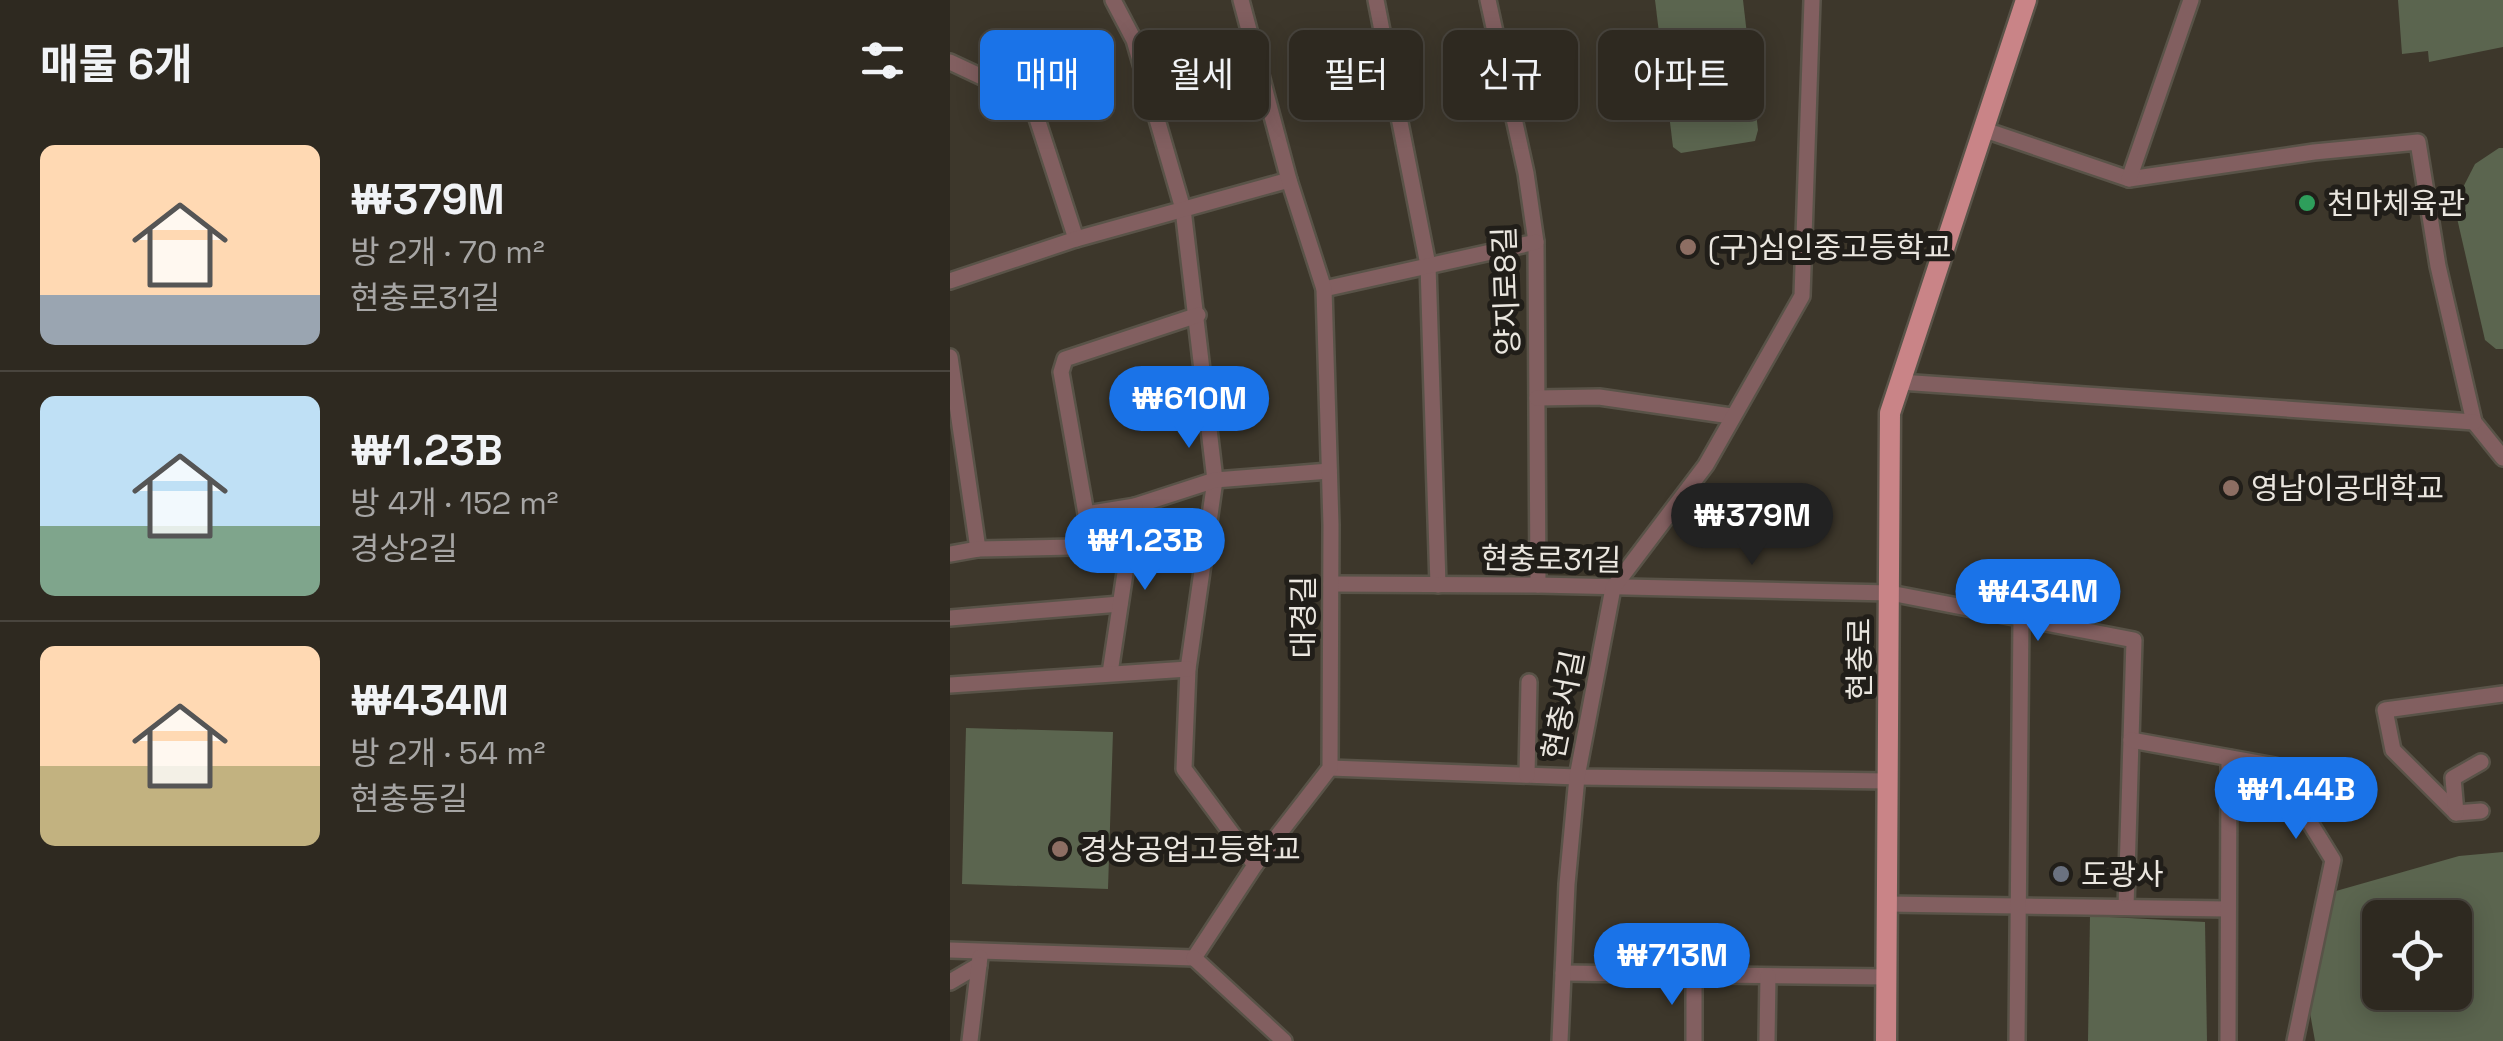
<!DOCTYPE html>
<html lang="ko">
<head>
<meta charset="utf-8">
<style>
  body { margin:0; font-family:"Space Grotesk","Noto Sans KR",sans-serif; background:#363129; color:#f1f3f6; height:100vh; display:flex; flex-direction:column; font-size:38px; white-space:nowrap }
  * { box-sizing:border-box; margin:0 }
  p { font-size:32px; color:#a7a6a5 }
  .icon { flex:none; width:55px; height:55px; fill:none; stroke:currentColor; stroke-width:2; stroke-linecap:round; stroke-linejoin:round }
  .map { position:relative; flex:1; overflow:hidden }
  .drawer { display:flex; flex-direction:column; background:#2e2920; width:950px }
  .drawer>* { flex:none }
  .banner { position:absolute; left:30px; top:30px; width:950px; height:90px; display:flex; gap:20px }
  .buttons { position:absolute; left:1412px; top:900px; display:grid; gap:20px }
  .buttons a { display:grid; place-items:center; width:110px; height:110px; border-radius:15px; background:#2e2920; box-shadow:0 5px 25px #0003,0 0 0 2px #49453e; font-size:50px }
  .price { position:absolute; translate:-50% -85px; padding:0 22px; border-radius:35px; background:#1a73e8; color:#fff; font-size:32px; line-height:65px; filter:drop-shadow(0 2px 5px #0008) }
  .price::after { content:''; position:absolute; left:50%; top:60px; width:30px; height:22px; margin-left:-15px; background:inherit; clip-path:polygon(0 0,100% 0,50% 100%) }
  .price.on { background:#222; color:#fff }
  ul { padding:0; list-style:none }
  li { display:flex; align-items:center; gap:30px; height:250px; padding:0 40px }
  li+li { border-top:2px solid #49453e }
  li span { display:grid; place-items:center; flex:none; width:280px; height:200px; border-radius:15px; color:#555 }
  li>.icon { margin-inline-start:auto }
  span .icon { width:120px; height:120px; fill:#fffc; stroke-width:1 }
  li b { font-size:42px }
  h2 { display:flex; justify-content:space-between; align-items:center; height:120px; padding:0 40px; font-size:42px }
  .pill { padding:0 35px; border-radius:15px; background:#2e2920; box-shadow:0 5px 25px #0003,0 0 0 2px #49453e; font-size:35px; line-height:90px }
  .pill.on { background:#1a73e8; color:#fff }
  main { display:flex; flex:1; min-height:0 }
  .map>svg:first-child { display:block }
</style>
</head>
<body>
<main>
<section class="drawer">
<h2>매물 6개<svg class="icon" aria-label="filters" viewBox="0 0 24 24"><path d="M4 7h16M4 17h16"/><circle cx="9" cy="7" r="2"/><circle cx="15" cy="17" r="2"/></svg></h2>
<ul>
<li><span style="background:linear-gradient(#ffd9b3 75%,#9aa5b1 0)"><svg class="icon" aria-label="home" viewBox="0 0 24 24"><path d="M3 11l9-7 9 7M6 9v11h12V9"/></svg></span><div><b>₩379M</b><p>방 2개 · 70 m²</p><p>현충로31길</p></div></li>
<li><span style="background:linear-gradient(#bfe0f5 65%,#7fa58c 0)"><svg class="icon" aria-label="home" viewBox="0 0 24 24"><path d="M3 11l9-7 9 7M6 9v11h12V9"/></svg></span><div><b>₩1.23B</b><p>방 4개 · 152 m²</p><p>경상2길</p></div></li>
<li><span style="background:linear-gradient(#ffd9b3 60%,#c2b280 0)"><svg class="icon" aria-label="home" viewBox="0 0 24 24"><path d="M3 11l9-7 9 7M6 9v11h12V9"/></svg></span><div><b>₩434M</b><p>방 2개 · 54 m²</p><p>현충동길</p></div></li>
</ul>
</section>
<div class="map">
<svg width="1553" height="1041" viewBox="0 0 1553 1041">
  <rect width="100%" height="100%" fill="#3d372b"/>
  <g fill="#5b654f" fill-rule="evenodd">
    <path d="M705 0H793L808 130 805 141 731 153 723 147Z"/>
    <path d="M1448 0H1553V47L1479 62 1478 51 1452 54Z"/>
    <path d="M1549 148H1553V349H1546L1535 340 1504 205 1525 164Z"/>
    <path d="M16 728 163 732 158 889 12 884Z"/>
    <path d="M1553 852V1041H1365L1360 1013 1386 891 1509 856ZM1430 918H1505V992H1430Z"/>
    <path d="M1140 916 1255 922 1257 1041H1138Z"/>
  </g>
  <g fill="none" stroke-linecap="round" stroke-linejoin="round">
    <defs>
      <g id="minor">
        <path d="M163 0 184 40 233 209 265 480 238 669 234 769 305 865"/>
        <path d="M426 0 478 265 488 585"/>
        <path d="M538 0 576 173 586 242 588 585"/>
        <path d="M0 62 81 100 126 239"/>
        <path d="M1035 130 1179 179 1364 152 1468 142 1488 266 1524 422 1553 458"/>
        <path d="M1179 179 1241 0"/>
        <path d="M0 281 126 239 339 180"/>
        <path d="M374 289 586 242"/>
        <path d="M0 357 28 549"/>
        <path d="M950 382 1524 422"/>
        <path d="M587 398 649 397 781 416"/>
        <path d="M136 514 185 506 265 480 379 471"/>
        <path d="M0 554 28 549 123 547 134 539 138 525 111 372 115 359 248 315"/>
        <path d="M381 584 588 585 940 593 1184 640 1176 907"/>
        <path d="M0 618 170 604"/>
        <path d="M160 673 185 506"/>
        <path d="M0 685 238 669"/>
        <path d="M1181 740 1325 766 1383 860 1345 1041"/>
        <path d="M380 768 627 777 938 781"/>
        <path d="M577 775 579 682"/>
        <path d="M1531 811 1506 813 1443 750 1435 710 1553 694"/>
        <path d="M1506 813 1503 778 1531 762"/>
        <path d="M937 904 1278 909"/>
        <path d="M0 950 244 958"/>
        <path d="M244 958 305 865 380 768 381 525 374 289 339 180 291 0"/>
        <path d="M244 958 334 1041"/>
        <path d="M613 973 937 977"/>
        <path d="M0 982 29 965 30 957"/>
        <path d="M20 1041 29 965"/>
        <path d="M610 1041 617 884 627 777 663 588 756 465 852 296 862 0"/>
        <path d="M744 1041V975"/>
        <path d="M817 1041 818 976"/>
        <path d="M1067 1041 1071 618"/>
        <path d="M1278 1041 1279 758"/>
      </g>
      <path id="major" d="M936 1041 940 413 1076 0"/>
    </defs>
    <use href="#minor" stroke="#595348" stroke-width="20"/>
    <use href="#major" stroke="#595348" stroke-width="25"/>
    <use href="#minor" stroke="#825f60" stroke-width="15"/>
    <use href="#major" stroke="#c98487" stroke-width="20"/>
  </g>
  <circle fill="#2e9e5b" stroke="#211e19" stroke-width="4" cx="1357" cy="203" r="10"/>
  <g fill="#8d6e63" stroke="#211e19" stroke-width="4">
    <circle cx="738" cy="247" r="10"/>
    <circle cx="1281" cy="488" r="10"/>
    <circle cx="110" cy="849" r="10"/>
  </g>
  <circle fill="#6b7280" stroke="#211e19" stroke-width="4" cx="1111" cy="874" r="10"/>
  <g text-anchor="middle" dominant-baseline="central" stroke-width="10" stroke-linejoin="round" paint-order="stroke">
    <g font-size="30" fill="#eae6df" stroke="#211e19" text-anchor="start">
      <text x="1377" y="203">천마체육관</text>
      <text x="758" y="247">(구)심인중고등학교</text>
      <text x="1301" y="488">영남이공대학교</text>
      <text x="130" y="849">경상공업고등학교</text>
      <text x="1131" y="874">도광사</text>
    </g>
    <g font-size="30" fill="#eae6df" stroke="#211e19">
      <text transform="translate(556 291) rotate(-92)">양지로8길</text>
      <text transform="translate(601 559) rotate(1)">현충로31길</text>
      <text transform="translate(353 617) rotate(-90)">대경길</text>
      <text transform="translate(909 659) rotate(-90)">현충로</text>
      <text transform="translate(613 705) rotate(-79)">현충서길</text>
    </g>
  </g>
</svg>
<div class="buttons">
<a><svg class="icon" aria-label="locate" viewBox="0 0 24 24"><circle cx="12" cy="12" r="6"/><path d="M12 2v4M12 18v4M2 12h4M18 12h4"/></svg></a>
</div>
<b class="price" style="left:239px;top:451px">₩610M</b>
<b class="price on" style="left:802px;top:568px">₩379M</b>
<b class="price" style="left:195px;top:593px">₩1.23B</b>
<b class="price" style="left:1088px;top:644px">₩434M</b>
<b class="price" style="left:1346px;top:842px">₩1.44B</b>
<b class="price" style="left:722px;top:1008px">₩713M</b>
<div class="banner">
<a class="pill on">매매</a>
<a class="pill">월세</a>
<a class="pill">필터</a>
<a class="pill">신규</a>
<a class="pill">아파트</a>
</div>
</div>
</main>
</body>
</html>
